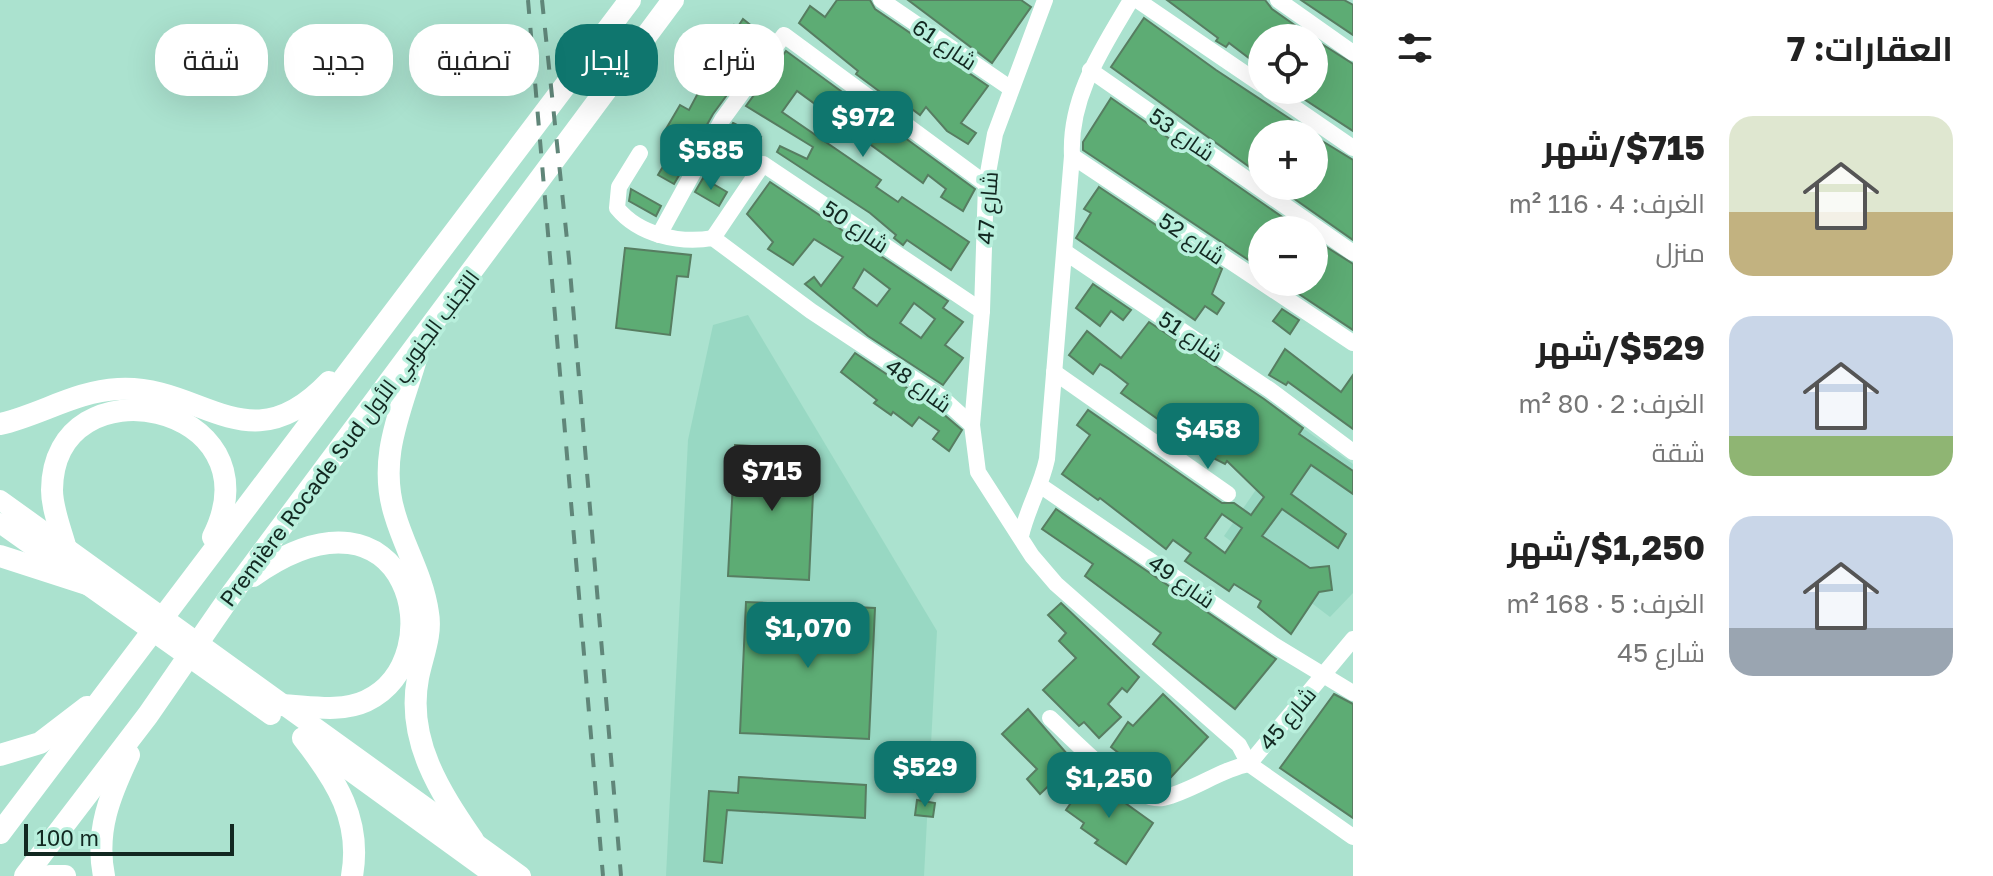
<!DOCTYPE html>
<html lang="ar">
<head>
<meta charset="utf-8">
<style>
  body { margin:0; font-family:"Golos Text",Cairo,sans-serif; background:#f2f2f2; color:#222; direction:rtl; height:100vh; display:flex; flex-direction:column; font-size:30px; white-space:nowrap }
  * { box-sizing:border-box; margin:0 }
  p { font-size:26px; color:#767676 }
  .icon { flex:none; width:44px; height:44px; fill:none; stroke:currentColor; stroke-width:2; stroke-linecap:round; stroke-linejoin:round }
  .map { position:relative; flex:1; overflow:hidden; direction:ltr }
  .side { display:flex; flex-direction:column; background:#fff; width:640px }
  .side>* { flex:none }
  .hud { position:absolute; left:24px; top:24px; width:760px; height:72px; direction:rtl; display:flex; gap:16px }
  .buttons { position:absolute; left:1248px; top:24px; display:grid; gap:16px }
  .buttons a { display:grid; place-items:center; width:80px; height:80px; border-radius:50%; background:#fff; box-shadow:0 8px 32px #0002; font-size:40px }
  .scale { position:absolute; left:24px; bottom:20px; width:210px; box-sizing:border-box; padding-left:8px; border:4px solid #122821; border-top:0; font-size:22px; line-height:28px; white-space:nowrap; color:#122821; -webkit-text-stroke:6px #b8efdc; paint-order:stroke }
  .price { position:absolute; translate:-50% -68px; padding:0 18px; border-radius:16px; background:#0f766e; color:#fff; font-size:26px; line-height:52px; filter:drop-shadow(0 2px 4px #0008) }
  .price::after { content:''; position:absolute; left:50%; top:48px; width:24px; height:18px; margin-left:-12px; background:inherit; clip-path:polygon(0 0,100% 0,50% 100%) }
  .price.active { background:#222; color:#fff }
  ul { padding:0; list-style:none }
  li { display:flex; align-items:center; gap:24px; height:200px; padding:0 40px }
  li span { display:grid; place-items:center; flex:none; width:224px; height:160px; border-radius:24px; color:#555 }
  li>.icon { margin-inline-start:auto }
  span .icon { width:96px; height:96px; fill:#fffc; stroke-width:1 }
  li b { font-size:34px }
  h2 { display:flex; justify-content:space-between; align-items:center; height:96px; padding:0 40px; font-size:34px }
  .chip { padding:0 28px; border-radius:32px; background:#fff; box-shadow:0 8px 32px #0002; font-size:28px; line-height:72px }
  .chip.active { background:#0f766e; color:#fff }
  main { display:flex; flex:1; min-height:0 }
  .map>svg:first-child { display:block }
</style>
</head>
<body>
<main>
<section class="side">
<h2>العقارات: 7<svg class="icon" aria-label="filters" viewBox="0 0 24 24"><path d="M4 7h16M4 17h16"/><circle cx="9" cy="7" r="2"/><circle cx="15" cy="17" r="2"/></svg></h2>
<ul>
<li><span style="background:linear-gradient(#dfe7d0 60%,#c2b280 0)"><svg class="icon" aria-label="home" viewBox="0 0 24 24"><path d="M3 11l9-7 9 7M6 9v11h12V9"/></svg></span><div><b>$715/شهر</b><p>الغرف: 4 · 116 m²</p><p>منزل</p></div></li>
<li><span style="background:linear-gradient(#c9d6e8 75%,#8fb573 0)"><svg class="icon" aria-label="home" viewBox="0 0 24 24"><path d="M3 11l9-7 9 7M6 9v11h12V9"/></svg></span><div><b>$529/شهر</b><p>الغرف: 2 · 80 m²</p><p>شقة</p></div></li>
<li><span style="background:linear-gradient(#c9d6e8 70%,#9aa5b1 0)"><svg class="icon" aria-label="home" viewBox="0 0 24 24"><path d="M3 11l9-7 9 7M6 9v11h12V9"/></svg></span><div><b>$1,250/شهر</b><p>الغرف: 5 · 168 m²</p><p>شارع 45</p></div></li>
</ul>
</section>
<div class="map">
<svg width="1353" height="876" viewBox="0 0 1353 876">
  <rect width="100%" height="100%" fill="#abe2cf"/>
  <g fill="#98d8c3">
    <path d="M748 315 937 631 924 876H666L688 440 713 325Z"/>
    <path d="M1300 426 1353 464V593L1330 617 1224 536Z"/>
  </g>
  <g fill="#5dac74" stroke="#577d61" stroke-width="2" fill-rule="evenodd">
    <path d="M837 0H870L875 9 988 86 961 123 976 133 968 144 947 131 926 107 920 115 905 104 902 108 856 74 858 71 799 23 810 6 825 17Z"/>
    <path d="M908 0H1021L1031 7 992 63Z"/>
    <path d="M1167 0H1265L1272 9 1313 38H1262V68L1229 43 1226 47 1216 41 1218 38Z"/>
    <path d="M1301 0H1344L1353 5V35Z"/>
    <path d="M1144 18 1216 70 1313 134H1262V176L1111 67Z"/>
    <path d="M743 19 768 39 713 114 695 146 666 129 680 105 689 110 705 80 722 57 714 50 734 25 737 28Z"/>
    <path d="M1314 39 1353 64V131L1290 90H1314Z"/>
    <path d="M786 51 975 189 963 211 941 197 946 189 928 175 923 183 797 91 782 112 881 180 876 187 898 202 902 197 969 242 951 270 907 240 903 245 894 238 896 235 870 213 777 152 780 146 807 159 813 147 746 106Z"/>
    <path d="M1111 98 1301 230H1262V269L1083 150V142Z"/>
    <path d="M733 123 761 137 746 168 715 156Z"/>
    <path d="M1314 136 1353 160V240L1276 186H1314Z"/>
    <path d="M668 158 684 167 674 184 658 175Z"/>
    <path d="M703 178 727 192 719 206 695 192Z"/>
    <path d="M770 182 948 301 943 308 963 322 945 345 963 358 943 385 868 336 805 284 814 277 821 286 843 257 814 239 793 265 768 249 773 242 747 214ZM864 269 890 289 877 306 853 288ZM914 303 935 319 921 338 900 323Z"/>
    <path d="M1099 187 1222 269 1212 294 1224 303 1217 314 1205 306 1195 320 1076 238 1091 213 1084 209Z"/>
    <path d="M631 189 661 206 656 216 629 201Z"/>
    <path d="M1314 239 1353 264V330L1281 282H1314Z"/>
    <path d="M625 248 691 255 688 277 677 276 670 335 616 328Z"/>
    <path d="M1093 284 1131 310 1123 320 1111 311 1100 326 1076 308Z"/>
    <path d="M1282 309 1299 320 1290 334 1273 321Z"/>
    <path d="M1149 322 1264 399 1303 428 1299 434 1353 471V494L1311 465 1291 494 1346 534 1338 548 1282 509 1262 536 1310 568 1329 566 1332 590 1319 592 1291 634 1258 607 1261 601 1234 584 1229 591 1185 561 1191 553 1173 540 1166 549 1100 498 1098 500 1062 474 1090 435 1077 425 1088 410 1222 503H1234L1251 515 1264 497 1227 461 1225 464 1211 457 1121 393 1128 384 1110 370 1100 364 1093 374 1069 355 1087 331 1121 358ZM1222 514 1242 528 1225 553 1205 538Z"/>
    <path d="M1285 349 1341 392 1353 375V429L1288 382 1286 385 1269 375Z"/>
    <path d="M855 353 934 406 962 430 949 451 933 439 939 431 919 417 912 426 893 412 891 415 874 403 877 400 841 372Z"/>
    <path d="M735 445 815 450 809 580 728 576Z"/>
    <path d="M1056 509 1276 659 1235 709 1153 644 1161 633 1085 576 1093 564 1042 529Z"/>
    <path d="M746 602 875 608 869 739 740 733Z"/>
    <path d="M1061 603 1139 677 1127 692 1122 688 1108 704 1121 717 1099 738 1084 722 1079 726 1043 690 1076 658 1059 641 1066 633 1048 615Z"/>
    <path d="M1163 694 1208 737 1162 787 1111 747 1128 722 1133 726Z"/>
    <path d="M1334 694 1353 704V818L1280 768Z"/>
    <path d="M1028 709 1074 762 1040 794 1027 779 1037 769 1002 734Z"/>
    <path d="M739 777 866 785 865 818 727 810 722 863 704 861 709 791 738 793Z"/>
    <path d="M1089 777 1153 823 1126 864 1095 843 1098 840 1081 828 1084 823 1066 810Z"/>
    <path d="M917 800 935 803 933 817 915 815Z"/>
  </g>
  <g fill="none" stroke-linecap="round" stroke-linejoin="round">
    <g stroke="#fff" stroke-width="16">
      <path d="M881 0 1010 88"/>
      <path d="M1137 0 1262 85"/>
      <path d="M1278 0 1353 53"/>
      <path d="M1090 70 1353 253"/>
      <path d="M1269 90 1353 148"/>
      <path d="M640 153 619 187 617 208C639 235 680 244 713 238L811 311 941 397 972 425 978 472 1032 556 1056 584 1239 745 1249 764 1353 837"/>
      <path d="M1072 156 1353 343"/>
      <path d="M659 235 722 120 784 35 986 184"/>
      <path d="M713 238 763 164 982 311"/>
      <path d="M1065 252 1270 390 1353 452"/>
      <path d="M1054 372 1228 494"/>
      <path d="M972 425 982 311 986 184 995 134 1045 0"/>
      <path d="M1041 486 1274 645 1353 693"/>
      <path d="M1021 536C1027 509 1041 487 1047 459L1072 156C1069 97 1102 49 1131 0"/>
      <path d="M1050 718C1073 739 1133 804 1163 798 1193 791 1219 770 1249 764L1353 639"/>
    </g>
    <g stroke="#fff" stroke-width="20">
      <path d="M0 500 521 876"/>
      <path d="M0 523 271 715"/>
      <path d="M317 747 495 876"/>
    </g>
    <g stroke="#fff" stroke-width="22">
      <path d="M417 356C401 411 377 458 395 515 405 549 423 577 428 613 432 635 422 657 418 678 406 740 440 792 473 840"/>
      <path d="M0 424C40 415 76 391 118 389 202 384 248 467 329 382"/>
      <path d="M66 549C61 530 52 509 52 490 53 357 280 402 213 537"/>
      <path d="M0 556 90 585"/>
      <path d="M253 576C409 466 456 659 366 701 340 713 309 706 281 705"/>
      <path d="M303 738C336 780 362 820 352 876"/>
      <path d="M0 755 40 743 87 707"/>
      <path d="M0 833 630 0"/>
      <path d="M25 876 148 715 233 592 673 0"/>
      <path d="M50 876H65"/>
      <path d="M104 876C95 831 110 795 129 755"/>
    </g>
    <g stroke="#608679" stroke-width="4" stroke-dasharray="14 14" stroke-linecap="butt">
      <path d="M528 0 603 876"/>
      <path d="M542 0 569 259 621 876"/>
    </g>
  </g>
  <g text-anchor="middle" dominant-baseline="central" stroke-width="7" stroke-linejoin="round" paint-order="stroke">
    <g font-size="22" fill="#122821" stroke="#b8efdc">
      <text transform="translate(945 44) rotate(34)">شارع 61</text>
      <text transform="translate(1182 134) rotate(35)">شارع 53</text>
      <text transform="translate(987 208) rotate(-86)">شارع 47</text>
      <text transform="translate(856 226) rotate(34)">شارع 50</text>
      <text transform="translate(1192 238) rotate(34)">شارع 52</text>
      <text transform="translate(1191 336) rotate(34)">شارع 51</text>
      <text transform="translate(919 385) rotate(36)">شارع 48</text>
      <text transform="translate(349 438) rotate(-53)">Première Rocade Sud التجنب الجنوبي الأول</text>
      <text transform="translate(1182 581) rotate(35)">شارع 49</text>
      <text transform="translate(1287 718) rotate(-50)">شارع 45</text>
    </g>
  </g>
</svg>
<div class="buttons">
<a><svg class="icon" aria-label="locate" viewBox="0 0 24 24"><circle cx="12" cy="12" r="6"/><path d="M12 2v4M12 18v4M2 12h4M18 12h4"/></svg></a>
<a>+</a>
<a>−</a>
</div>
<div class="scale">100 m</div>
<b class="price" style="left:863px;top:159px">$972</b>
<b class="price" style="left:711px;top:192px">$585</b>
<b class="price" style="left:1208px;top:471px">$458</b>
<b class="price active" style="left:772px;top:513px">$715</b>
<b class="price" style="left:808px;top:670px">$1,070</b>
<b class="price" style="left:925px;top:809px">$529</b>
<b class="price" style="left:1109px;top:820px">$1,250</b>
<div class="hud">
<a class="chip">شراء</a>
<a class="chip active">إيجار</a>
<a class="chip">تصفية</a>
<a class="chip">جديد</a>
<a class="chip">شقة</a>
</div>
</div>
</main>
</body>
</html>
